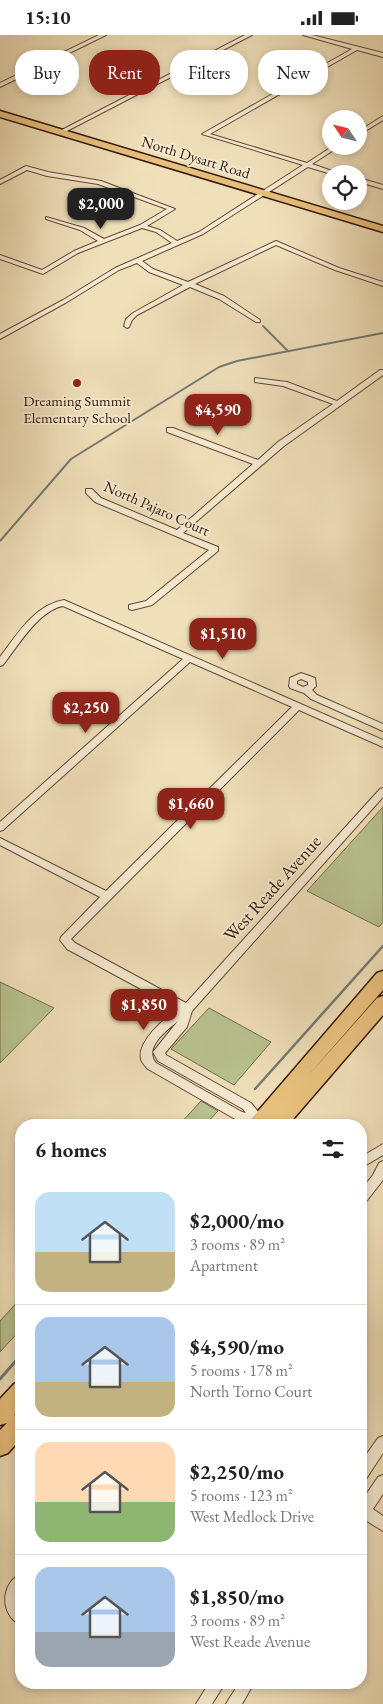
<!DOCTYPE html>
<html lang="en">
<head>
<meta charset="utf-8">
<style>
  body { margin:0; font-family:"EB Garamond",serif; background:#f2f2f2; color:#222; height:100vh; display:flex; flex-direction:column; font-size:19px; white-space:nowrap }
  * { box-sizing:border-box; margin:0 }
  p { font-size:16px; color:#767676 }
  .icon { flex:none; width:28px; height:28px; fill:none; stroke:currentColor; stroke-width:2; stroke-linecap:round; stroke-linejoin:round }
  .map { position:relative; flex:1; overflow:hidden }
  .details { position:absolute; left:15px; top:1084px; width:352px; height:570px; display:flex; flex-direction:column; background:#fff; border-radius:20px; box-shadow:0 2px 8px #0003 }
  .details>* { flex:none }
  .guide { position:absolute; left:15px; top:15px; width:354px; height:45px; display:flex; gap:10px }
  .needle { width:32px; rotate:305deg }
  .tools { position:absolute; left:322px; top:75px; display:grid; gap:10px }
  .tools a { display:grid; place-items:center; width:45px; height:45px; border-radius:50%; background:#fff; box-shadow:0 2px 8px #0003; font-size:25px }
  .price { position:absolute; translate:-50% -42px; padding:0 11px; border-radius:10px; background:#8f2418; color:#fff; font-size:16px; line-height:32px; filter:drop-shadow(0 1px 2px #0008) }
  .price::after { content:''; position:absolute; left:50%; top:30px; width:15px; height:11px; margin-left:-8px; background:inherit; clip-path:polygon(0 0,100% 0,50% 100%) }
  .price.active { background:#222; color:#fff }
  ul { padding:0; list-style:none }
  li { display:flex; align-items:center; gap:15px; height:125px; padding:0 20px }
  li+li { border-top:1px solid #e0e0e0 }
  li span { display:grid; place-items:center; flex:none; width:140px; height:100px; border-radius:15px; color:#555 }
  li>.icon { margin-inline-start:auto }
  span .icon { width:60px; height:60px; fill:#fffc; stroke-width:1 }
  li b { font-size:21px }
  h2 { display:flex; justify-content:space-between; align-items:center; height:60px; padding:0 20px; font-size:21px }
  .pill { padding:0 18px; border-radius:20px; background:#fff; box-shadow:0 2px 8px #0003; font-size:18px; line-height:45px }
  .pill.active { background:#8f2418; color:#fff }
  .status { display:flex; justify-content:space-between; align-items:center; height:35px; padding:0 25px; background:#fff; direction:ltr }
  .status svg { height:14px; fill:currentColor }
  .map>svg:first-child { display:block }
</style>
</head>
<body>
<div class="status"><b>15:10</b><svg viewBox="0 0 49 12"><path d="M0 12V9h3v3zM5 12V6h3v6zM10 12V3h3v9zM15 12V0h3v12zM26 1h20v11H26zM47 4h2v5h-2z"/></svg></div>
<div class="map">
<svg width="383" height="1669" viewBox="0 0 383 1669">
  <rect width="100%" height="100%" fill="#f0e0ba"/>
  <filter id="stains"><feTurbulence type="fractalNoise" baseFrequency=".004" numOctaves="4"/><feColorMatrix values="0 0 0 0 .2 0 0 0 0 .09 0 0 0 0 .02 0 0 0 .5 -.17"/></filter>
  <radialGradient id="worn" r=".72"><stop offset=".6" stop-color="#630" stop-opacity="0"/><stop offset="1" stop-color="#630" stop-opacity=".3"/></radialGradient>
  <g fill="#b8c290" stroke="#766c4d">
    <path d="M383 772V887L379 892 307 856Z"/>
    <path d="M0 947 54 973 0 1028Z"/>
    <path d="M209 973 271 1007 234 1050 171 1014Z"/>
    <path d="M201 1066 218 1076 205 1090H179Z"/>
    <path d="M21 1263V1294L0 1317V1286Z"/>
  </g>
  <g fill="none" stroke-linecap="round" stroke-linejoin="round">
    <g stroke="#737972" stroke-width="2">
      <path d="M263 291 288 316"/>
      <path d="M0 506 71 424 219 332 237 326 383 298"/>
    </g>
    <path stroke="#737972" stroke-width="2.5" d="M255 1054 383 911"/>
    <path stroke="#737972" stroke-width="3" d="M0 1344 21 1320"/>
    <defs>
      <g id="minor">
        <path d="M99 0H106L0 52V48Z"/>
        <path d="M245 0H252L63 98 58 97Z"/>
        <path d="M303 0H312L383 18V22L357 15 210 99 307 128 333 111H340L312 129 341 139H331L308 132 203 199 142 226 153 234 188 247 276 206 339 233 383 247V251L335 235 276 210 195 249 224 261 260 285V287H256L219 264 190 252 137 280 132 285 129 292 127 293 124 291 126 284 133 278 183 250 149 237 137 228 119 235 67 267 0 304V299L63 265 115 233 172 208 156 197 142 193 78 218 43 239 0 224V220L42 235 74 216 98 206 80 195 46 184V182L84 193 104 204 140 190 167 174 98 149 47 141 27 135 0 149V145L26 131 48 137 101 146 175 174 147 191 160 195 177 206 199 197 303 130 202 99 352 14Z"/>
        <path d="M383 81V85L359 100V96Z"/>
        <path d="M359 143 383 150V154L359 147Z"/>
        <path d="M380 335H383V340L284 411 183 498 218 512V516L152 570 132 575 129 574V570L146 566 209 515 95 467 86 458V454H92L101 463 177 495 253 429 167 397V393H173L258 425 278 407 333 369 283 351 255 347V343L287 347 337 366Z"/>
        <path d="M64 565 383 705V712L299 675 71 904 75 908 186 968 380 754 383 753V762L192 976 187 992 165 1018 166 1020 251 1068 265 1085 263 1088 259 1090 235 1084 148 1034C145 1031 142 1028 141 1024 137 1006 165 983 178 974L67 914 60 905 61 902 100 862 0 810V803L106 856 292 672 190 627 3 795 0 796V787L183 624 63 571C39 575 17 612 3 630L0 631V622C17 600 34 570 64 565ZM178 986 153 1017 158 1026 243 1074 246 1078 242 1077 156 1028C143 1013 167 995 178 986Z"/>
        <path d="M301 638 315 643 316 651 312 655 317 660 383 689V696L311 664 304 658 290 653 289 651 290 643ZM301 644 308 647V650L303 652 297 649V646Z"/>
        <path d="M383 1109V1120L361 1133V1122Z"/>
        <path d="M383 1126V1145L365 1168 361 1169V1155L373 1140 379 1128Z"/>
        <path d="M383 1401V1418L366 1444 361 1445V1427L378 1403Z"/>
        <path d="M383 1440V1459L373 1474 383 1481V1496L365 1485 361 1487V1467L378 1442Z"/>
        <path d="M21 1539V1556L18 1565V1570L21 1574V1590C0 1581 0 1548 21 1539Z"/>
        <path d="M209 1648H225L212 1669H196Z"/>
        <path d="M239 1648H254L242 1669H226Z"/>
      </g>
      <g id="primary">
        <path d="M0 76 383 191V197L0 82Z"/>
        <path d="M383 936V955L306 1043 377 963 383 961V980L288 1090H268L270 1086 266 1090H246L377 938Z"/>
        <path d="M21 1346V1371L14 1380 21 1377V1403L8 1418 0 1421V1395L7 1388 0 1390V1364L14 1349Z"/>
      </g>
    </defs>
    <use href="#minor" stroke="#634836" stroke-width="2"/>
    <use href="#primary" stroke="#34150a" stroke-width="3"/>
    <use href="#minor" fill="#f5ebd2" fill-rule="evenodd"/>
    <use href="#primary" fill="#e8c07d" fill-rule="evenodd"/>
  </g>
  <circle fill="#8f2418" stroke="#f5ebd2" stroke-width="2" cx="77" cy="348" r="5"/>
  <g text-anchor="middle" dominant-baseline="central" stroke-width="4" stroke-linejoin="round" paint-order="stroke">
    <g font-size="15" fill="#34150a" stroke="#f5ebd2">
      <text transform="translate(196 122) rotate(17)">North Dysart Road</text>
      <text transform="translate(157 473) rotate(24)">North Pajaro Court</text>
    </g>
    <g font-size="15" fill="#34150a" stroke="#f5ebd2">
      <text x="77" y="365">Dreaming Summit<tspan x="77" dy="17">Elementary School</tspan></text>
    </g>
    <g font-size="18" fill="#34150a" stroke="#f5ebd2">
      <text transform="translate(272 853) rotate(-48)">West Reade Avenue</text>
    </g>
  </g>
  <rect width="100%" height="100%" filter="url(#stains)"/>
  <rect width="100%" height="100%" fill="url(#worn)"/>
</svg>
<div class="tools">
<a><svg class="needle" viewBox="-14 -14 28 28"><path d="M0-13l5 13h-10z" fill="#e53935"/><path d="M0 13l5-13h-10z" fill="#767676"/></svg></a>
<a><svg class="icon" aria-label="locate" viewBox="0 0 24 24"><circle cx="12" cy="12" r="6"/><path d="M12 2v4M12 18v4M2 12h4M18 12h4"/></svg></a>
</div>
<b class="price active" style="left:101px;top:195px">$2,000</b>
<b class="price" style="left:218px;top:401px">$4,590</b>
<b class="price" style="left:223px;top:625px">$1,510</b>
<b class="price" style="left:86px;top:699px">$2,250</b>
<b class="price" style="left:191px;top:795px">$1,660</b>
<b class="price" style="left:144px;top:996px">$1,850</b>
<div class="guide">
<a class="pill">Buy</a>
<a class="pill active">Rent</a>
<a class="pill">Filters</a>
<a class="pill">New</a>
</div>
<section class="details">
<h2>6 homes<svg class="icon" aria-label="filters" viewBox="0 0 24 24"><path d="M4 7h16M4 17h16"/><circle cx="9" cy="7" r="2"/><circle cx="15" cy="17" r="2"/></svg></h2>
<ul>
<li><span style="background:linear-gradient(#bfe0f5 60%,#c2b280 0)"><svg class="icon" aria-label="home" viewBox="0 0 24 24"><path d="M3 11l9-7 9 7M6 9v11h12V9"/></svg></span><div><b>$2,000/mo</b><p>3 rooms · 89 m²</p><p>Apartment</p></div></li>
<li><span style="background:linear-gradient(#a9c7e8 65%,#c2b280 0)"><svg class="icon" aria-label="home" viewBox="0 0 24 24"><path d="M3 11l9-7 9 7M6 9v11h12V9"/></svg></span><div><b>$4,590/mo</b><p>5 rooms · 178 m²</p><p>North Torno Court</p></div></li>
<li><span style="background:linear-gradient(#ffd9b3 60%,#8fb573 0)"><svg class="icon" aria-label="home" viewBox="0 0 24 24"><path d="M3 11l9-7 9 7M6 9v11h12V9"/></svg></span><div><b>$2,250/mo</b><p>5 rooms · 123 m²</p><p>West Medlock Drive</p></div></li>
<li><span style="background:linear-gradient(#a9c7e8 65%,#9aa5b1 0)"><svg class="icon" aria-label="home" viewBox="0 0 24 24"><path d="M3 11l9-7 9 7M6 9v11h12V9"/></svg></span><div><b>$1,850/mo</b><p>3 rooms · 89 m²</p><p>West Reade Avenue</p></div></li>
</ul>
</section>
</div>
</body>
</html>
